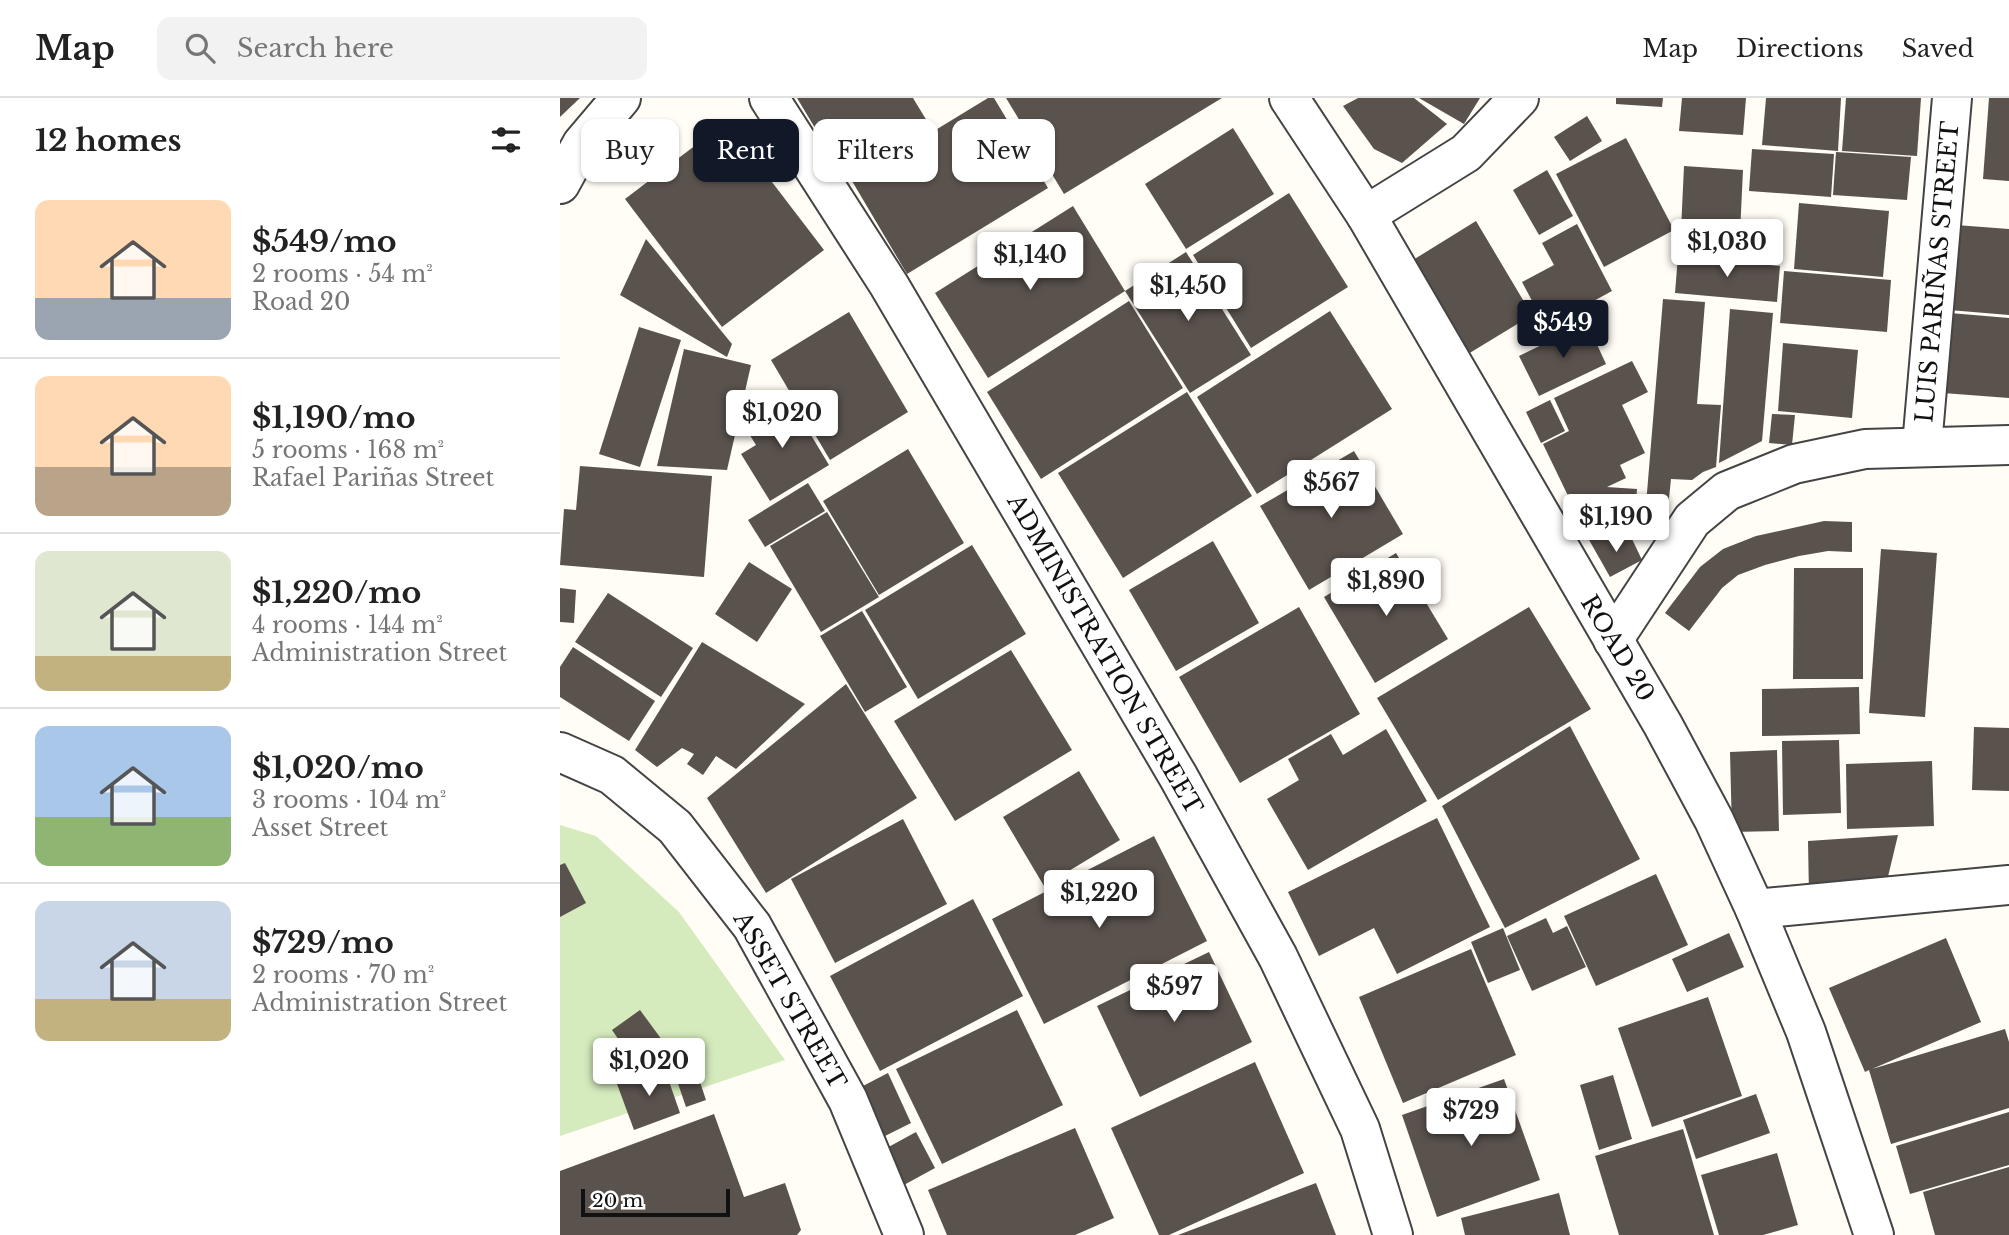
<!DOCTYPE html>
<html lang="en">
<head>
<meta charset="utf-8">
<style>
  body { margin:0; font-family:"Libre Baskerville",serif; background:#f2f2f2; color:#222; height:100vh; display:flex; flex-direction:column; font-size:26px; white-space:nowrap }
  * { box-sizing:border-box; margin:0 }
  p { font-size:23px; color:#767676 }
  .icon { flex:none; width:38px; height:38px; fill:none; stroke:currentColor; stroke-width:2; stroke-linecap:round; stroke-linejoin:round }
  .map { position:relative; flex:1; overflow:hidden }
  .side { display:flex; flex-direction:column; background:#fff; width:560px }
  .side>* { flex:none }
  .hud { position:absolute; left:21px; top:21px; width:665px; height:63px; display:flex; gap:14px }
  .scale { position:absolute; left:21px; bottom:18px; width:149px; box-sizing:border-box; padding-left:7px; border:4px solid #111; border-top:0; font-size:19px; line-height:24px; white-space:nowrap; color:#111; -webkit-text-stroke:5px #fff; paint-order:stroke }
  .price { position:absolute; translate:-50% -60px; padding:0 16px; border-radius:7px; background:#fff; color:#222; font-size:23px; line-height:46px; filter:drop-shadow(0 2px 4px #0008) }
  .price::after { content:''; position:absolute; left:50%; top:42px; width:21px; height:16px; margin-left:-10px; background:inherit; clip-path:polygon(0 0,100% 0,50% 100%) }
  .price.active { background:#111827; color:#fff }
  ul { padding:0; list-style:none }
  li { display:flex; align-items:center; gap:21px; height:175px; padding:0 35px }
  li+li { border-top:2px solid #e0e0e0 }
  li span { display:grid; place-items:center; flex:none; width:196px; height:140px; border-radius:14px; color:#555 }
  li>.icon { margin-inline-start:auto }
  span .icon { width:84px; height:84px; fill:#fffc; stroke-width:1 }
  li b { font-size:30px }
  h2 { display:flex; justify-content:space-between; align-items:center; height:84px; padding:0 35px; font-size:30px }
  .pill { padding:0 24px; border-radius:14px; background:#fff; box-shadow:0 2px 5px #0004; font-size:24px; line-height:63px }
  .pill.active { background:#111827; color:#fff }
  header { display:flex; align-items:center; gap:42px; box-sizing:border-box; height:98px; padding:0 35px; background:#fff; border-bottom:2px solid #e0e0e0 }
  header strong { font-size:33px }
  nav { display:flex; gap:38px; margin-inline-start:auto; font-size:24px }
  .search { width:490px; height:63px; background:#f2f2f2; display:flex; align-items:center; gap:18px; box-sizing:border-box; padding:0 24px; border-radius:14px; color:#767676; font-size:26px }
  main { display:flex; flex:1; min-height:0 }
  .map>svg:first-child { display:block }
</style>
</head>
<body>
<header>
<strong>Map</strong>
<div class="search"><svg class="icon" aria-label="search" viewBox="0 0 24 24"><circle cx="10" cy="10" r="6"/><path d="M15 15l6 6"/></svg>Search here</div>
<nav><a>Map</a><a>Directions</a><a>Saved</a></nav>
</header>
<main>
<section class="side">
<h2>12 homes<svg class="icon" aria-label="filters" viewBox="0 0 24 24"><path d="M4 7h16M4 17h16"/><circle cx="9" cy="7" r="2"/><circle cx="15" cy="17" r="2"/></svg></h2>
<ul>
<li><span style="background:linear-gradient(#ffd9b3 70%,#9aa5b1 0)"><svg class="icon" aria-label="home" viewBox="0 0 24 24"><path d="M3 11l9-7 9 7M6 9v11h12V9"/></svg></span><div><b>$549/mo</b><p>2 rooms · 54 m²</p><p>Road 20</p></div></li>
<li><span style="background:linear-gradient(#ffd9b3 65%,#b9a48a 0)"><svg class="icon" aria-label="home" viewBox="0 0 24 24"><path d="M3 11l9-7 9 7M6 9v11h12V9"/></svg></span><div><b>$1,190/mo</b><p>5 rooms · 168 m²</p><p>Rafael Pariñas Street</p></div></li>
<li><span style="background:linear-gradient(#dfe7d0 75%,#c2b280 0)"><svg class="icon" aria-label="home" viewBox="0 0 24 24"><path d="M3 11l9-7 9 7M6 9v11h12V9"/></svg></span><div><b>$1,220/mo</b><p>4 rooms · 144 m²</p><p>Administration Street</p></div></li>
<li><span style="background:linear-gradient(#a9c7e8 65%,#8fb573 0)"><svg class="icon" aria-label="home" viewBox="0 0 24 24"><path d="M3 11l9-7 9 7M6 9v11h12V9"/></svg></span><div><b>$1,020/mo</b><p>3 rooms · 104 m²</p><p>Asset Street</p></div></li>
<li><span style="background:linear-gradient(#c9d6e8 70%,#c2b280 0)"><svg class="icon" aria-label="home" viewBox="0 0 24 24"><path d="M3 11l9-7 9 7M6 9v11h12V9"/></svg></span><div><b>$729/mo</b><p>2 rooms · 70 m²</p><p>Administration Street</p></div></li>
</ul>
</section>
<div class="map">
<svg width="1449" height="1137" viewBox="0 0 1449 1137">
  <rect width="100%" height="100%" fill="#fffdf5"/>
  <path fill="#d5ebbd" d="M0 727 36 738 119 814 225 962 0 1038Z"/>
  <g fill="#5a524d">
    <path d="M0 0H20L0 19Z"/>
    <path d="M237 0H353L370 28 285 80Z"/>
    <path d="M428 0H434L488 90 347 176 292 83Z"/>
    <path d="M446 0H662L504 96Z"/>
    <path d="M798 0H854L887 26 842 65 814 51 783 8Z"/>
    <path d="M859 0H920L904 26Z"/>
    <path d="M1056 0H1103L1102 9 1056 6Z"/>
    <path d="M1122 0H1186L1183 37 1119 33Z"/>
    <path d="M1206 0H1281L1278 53 1202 47Z"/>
    <path d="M1286 0H1361L1357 58 1282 53Z"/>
    <path d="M1429 0H1449V83L1423 81Z"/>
    <path d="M1027 18 1042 43 1010 63 994 39Z"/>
    <path d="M166 24 264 152 162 229 65 101Z"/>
    <path d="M673 30 714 96 626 151 585 86Z"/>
    <path d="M1066 40 1114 132 1044 169 996 76Z"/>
    <path d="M1192 51 1274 56 1271 99 1189 93Z"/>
    <path d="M1276 54 1351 59 1347 102 1273 97Z"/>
    <path d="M1124 68 1183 72 1180 135 1121 132Z"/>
    <path d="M987 72 1013 118 979 137 953 92Z"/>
    <path d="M729 95 788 189 691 250 633 157Z"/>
    <path d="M1239 105 1329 113 1323 179 1234 171Z"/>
    <path d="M513 108 565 193 428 280 375 195Z"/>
    <path d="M916 123 972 217 908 256 853 162Z"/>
    <path d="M1017 126 1052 193 986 229 962 184 994 167 982 145Z"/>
    <path d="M1396 127 1449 131V217L1389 212Z"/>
    <path d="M86 141 172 246 167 259 60 197Z"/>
    <path d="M626 154 691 257 630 295 565 193Z"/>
    <path d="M1118 158 1220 168 1217 204 1115 195Z"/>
    <path d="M1224 173 1331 182 1327 234 1220 225Z"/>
    <path d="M1103 201 1145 204 1137 306 1161 307 1156 369 1143 374 1132 382 1111 381 1107 420 1085 419Z"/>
    <path d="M569 203 623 290 481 381 427 294Z"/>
    <path d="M1170 211 1213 215 1202 343 1159 365Z"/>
    <path d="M770 213 832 311 697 396 637 299Z"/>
    <path d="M289 214 348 314 270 362 211 262Z"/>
    <path d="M1390 215 1449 220V300L1383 295Z"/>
    <path d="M1027 225 1046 266 979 298 959 258Z"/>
    <path d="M79 229 121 242 80 369 39 356Z"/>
    <path d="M1223 245 1298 252 1292 320 1218 313Z"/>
    <path d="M124 251 191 267 167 372 97 368Z"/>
    <path d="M1072 263 1088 294 1062 307 1085 355 1060 367 1066 380 1047 389 1077 391 1074 437 1027 435 1013 407 1027 398 1012 406 983 346 1009 333 994 300Z"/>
    <path d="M627 294 692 398 563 480 498 375Z"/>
    <path d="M228 299 269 367 210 403 181 356 196 347 183 326Z"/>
    <path d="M990 302 1005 333 981 345 966 314Z"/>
    <path d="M1212 316 1235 317 1232 347 1209 345Z"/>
    <path d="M348 351 404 445 319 497 263 403Z"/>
    <path d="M794 353 843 436 749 492 700 408Z"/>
    <path d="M20 368 152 378 144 479 0 467 4 411 16 412Z"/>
    <path d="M248 385 265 413 205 449 188 422Z"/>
    <path d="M267 414 319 499 261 534 210 448Z"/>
    <path d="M1264 423 1292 424V454L1268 453 1239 458 1205 467 1178 477 1162 490 1129 533 1105 515 1140 469 1163 451 1196 438Z"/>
    <path d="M1028 440 1072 441 1082 462 1050 479Z"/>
    <path d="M653 443 699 525 616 573 569 492Z"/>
    <path d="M412 447 466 536 358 601 305 512Z"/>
    <path d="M1321 451 1377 455 1365 619 1309 615Z"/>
    <path d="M836 455 888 541 815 585 764 499Z"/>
    <path d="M189 464 232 491 197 544 155 516Z"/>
    <path d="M1234 470H1303V581H1233Z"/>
    <path d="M0 490 16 492 14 525 0 524Z"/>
    <path d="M48 495 133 550 101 599 15 544Z"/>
    <path d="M739 509 800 616 680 685 619 579Z"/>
    <path d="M969 509 1031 611 878 702 817 600Z"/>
    <path d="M302 513 347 589 305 614 260 538Z"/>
    <path d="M142 544 245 606 176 671 156 658 143 677 127 666 134 656 122 650 97 669 75 652Z"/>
    <path d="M13 549 95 603 69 643 0 599V569Z"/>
    <path d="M451 552 512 652 395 723 334 623Z"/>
    <path d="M286 586 357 700 206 795 147 700Z"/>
    <path d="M1299 589 1300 636 1202 638V591Z"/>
    <path d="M1010 628 1080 761 945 830 882 708Z"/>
    <path d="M1414 629 1449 630V693L1412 692Z"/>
    <path d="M826 631 867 703 748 772 707 701 739 682 728 661 771 636 783 657Z"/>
    <path d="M1279 642 1281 715 1223 717 1222 643Z"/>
    <path d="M1217 652 1219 733 1172 734 1170 654Z"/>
    <path d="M1372 663 1374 728 1287 731 1286 666Z"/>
    <path d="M519 673 560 742 484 788 443 719Z"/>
    <path d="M877 720 930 829 837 876 814 830 759 858 728 794Z"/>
    <path d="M343 721 387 806 275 865 231 781Z"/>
    <path d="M1338 737 1326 787 1249 797 1248 743Z"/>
    <path d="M594 738 647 843 484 926 432 821Z"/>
    <path d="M5 765 26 805 0 819V767Z"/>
    <path d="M1096 776 1128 847 1036 888 1004 818Z"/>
    <path d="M413 801 463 898 320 973 270 878Z"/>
    <path d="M986 820 993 835 1007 828 1026 869 972 893 947 838Z"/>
    <path d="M943 830 960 872 928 885 911 844Z"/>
    <path d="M1169 835 1184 869 1127 894 1112 861Z"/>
    <path d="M1386 840 1421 924 1312 971 1445 931 1449 944V1010L1331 1046 1309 972 1305 974 1269 890Z"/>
    <path d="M911 851 956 957 843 1005 799 899Z"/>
    <path d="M649 854 692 944 580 999 537 908Z"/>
    <path d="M1148 899 1182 998 1092 1029 1058 930Z"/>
    <path d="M80 912 105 946 76 967 52 932Z"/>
    <path d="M457 912 503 1007 382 1066 336 971Z"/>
    <path d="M132 960 146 1002 126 1009 112 968Z"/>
    <path d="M695 964 744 1075 609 1137H599L551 1030Z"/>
    <path d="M104 969 120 1015 74 1032 57 986Z"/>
    <path d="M328 975 351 1025 323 1039 299 990Z"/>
    <path d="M1053 977 1072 1041 1039 1052 1020 987Z"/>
    <path d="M944 981 980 1082 877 1119 842 1017Z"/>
    <path d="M1196 996 1210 1035 1136 1061 1123 1022Z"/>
    <path d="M1449 1014V1067L1350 1096 1336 1048Z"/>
    <path d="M154 1016 184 1099 225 1085 241 1132 237 1137H0V1073Z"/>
    <path d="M515 1030 554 1120 515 1137H387L368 1092Z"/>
    <path d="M1123 1031 1154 1137H1059L1035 1058Z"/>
    <path d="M356 1034 375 1070 342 1088 323 1052Z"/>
    <path d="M1217 1055 1238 1127 1203 1137H1159L1141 1077Z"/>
    <path d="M1449 1069V1137H1375L1363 1094Z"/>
    <path d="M756 1085 776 1137H618Z"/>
    <path d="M999 1095 1010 1137H905L901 1120Z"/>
  </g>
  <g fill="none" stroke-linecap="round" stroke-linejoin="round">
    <defs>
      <g id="minor">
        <path d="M209 0 329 187 618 678 718 859 800 1031 833 1137"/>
        <path d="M0 86 22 46 61 0"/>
        <path d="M806 117 906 55 959 0"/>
        <path d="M1362 348 1392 0"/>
        <path d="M1053 542 1132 422 1167 393 1234 366 1305 351 1449 347"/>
        <path d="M0 654 52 677 115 729 192 828 288 1002 344 1137"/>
        <path d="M1195 811 1449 787"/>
      </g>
      <path id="tertiary" d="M729 0 806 117 1103 627 1154 722 1195 811 1246 934 1314 1137"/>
    </defs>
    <use href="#minor" stroke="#444" stroke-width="42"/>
    <use href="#tertiary" stroke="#444" stroke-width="42"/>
    <use href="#minor" stroke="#fff" stroke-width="38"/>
    <use href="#tertiary" stroke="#fff" stroke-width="38"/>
  </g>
  <g text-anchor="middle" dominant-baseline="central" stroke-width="7" stroke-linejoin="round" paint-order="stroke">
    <g font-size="24" fill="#111" stroke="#fff">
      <text transform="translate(1377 174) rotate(-85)">LUIS PARIÑAS STREET</text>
      <text transform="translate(1058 550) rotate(59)">ROAD 20</text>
      <text transform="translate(545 556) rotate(60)">ADMINISTRATION STREET</text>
      <text transform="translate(230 902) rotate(60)">ASSET STREET</text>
    </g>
  </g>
</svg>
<div class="scale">20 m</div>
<b class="price" style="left:1167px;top:181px">$1,030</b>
<b class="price" style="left:470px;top:194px">$1,140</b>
<b class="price" style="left:628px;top:225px">$1,450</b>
<b class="price active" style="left:1003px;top:262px">$549</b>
<b class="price" style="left:222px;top:352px">$1,020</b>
<b class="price" style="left:771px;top:422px">$567</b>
<b class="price" style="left:1056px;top:456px">$1,190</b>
<b class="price" style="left:826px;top:520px">$1,890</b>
<b class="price" style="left:539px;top:832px">$1,220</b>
<b class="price" style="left:614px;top:926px">$597</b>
<b class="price" style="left:89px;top:1000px">$1,020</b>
<b class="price" style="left:911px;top:1050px">$729</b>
<div class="hud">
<a class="pill">Buy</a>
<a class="pill active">Rent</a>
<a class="pill">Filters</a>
<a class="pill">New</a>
</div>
</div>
</main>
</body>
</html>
